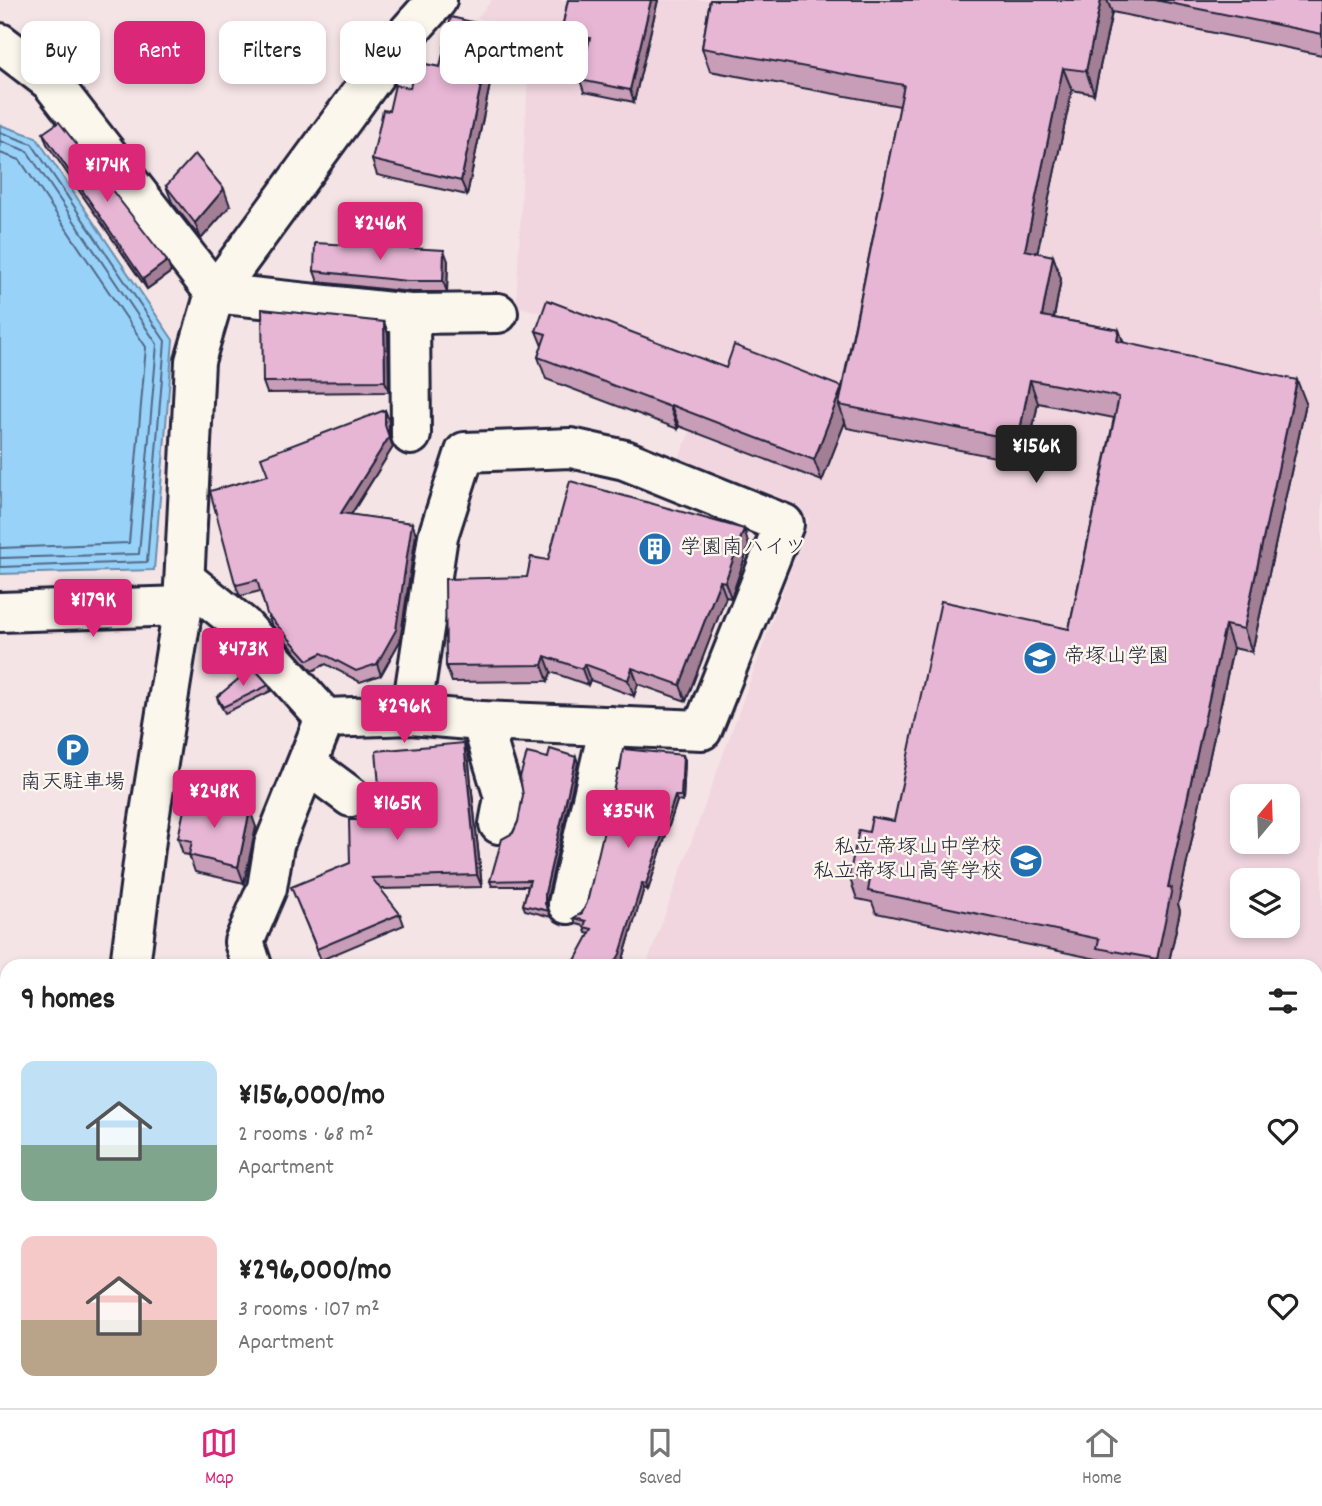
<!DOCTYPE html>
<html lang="en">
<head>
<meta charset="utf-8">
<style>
  body { margin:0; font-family:Dekko,"Klee One",sans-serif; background:#f6f6f6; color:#222; height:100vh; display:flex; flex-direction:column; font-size:26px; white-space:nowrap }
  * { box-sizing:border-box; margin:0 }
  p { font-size:23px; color:#767676 }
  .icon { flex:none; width:38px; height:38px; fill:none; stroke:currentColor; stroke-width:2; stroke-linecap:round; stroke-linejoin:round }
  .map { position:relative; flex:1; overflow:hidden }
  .panel { position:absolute; left:0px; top:959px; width:1323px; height:450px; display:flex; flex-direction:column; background:#fff; border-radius:21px 21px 0 0; box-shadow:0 4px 10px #0003 }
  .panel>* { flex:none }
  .hud { position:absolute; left:21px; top:21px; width:700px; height:63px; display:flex; gap:14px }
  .needle { width:46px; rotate:19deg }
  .fabs { position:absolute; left:1230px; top:784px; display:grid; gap:14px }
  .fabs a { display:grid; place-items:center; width:70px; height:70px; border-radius:14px; background:#fff; box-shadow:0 4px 10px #0003; font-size:35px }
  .price { position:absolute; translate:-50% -60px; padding:0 16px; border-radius:7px; background:#db2777; color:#fff; font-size:23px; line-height:46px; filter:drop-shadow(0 2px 4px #0008) }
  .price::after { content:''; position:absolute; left:50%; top:42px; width:21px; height:16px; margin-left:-10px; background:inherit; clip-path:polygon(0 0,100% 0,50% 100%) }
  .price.active { background:#222; color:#fff }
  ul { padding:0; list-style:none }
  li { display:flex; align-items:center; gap:21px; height:175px; padding:0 21px }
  li span { display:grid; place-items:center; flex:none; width:196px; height:140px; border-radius:14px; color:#555 }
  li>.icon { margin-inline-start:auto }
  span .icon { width:84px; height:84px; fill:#fffc; stroke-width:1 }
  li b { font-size:30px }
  h2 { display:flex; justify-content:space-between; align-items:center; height:84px; padding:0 21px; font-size:30px }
  .pill { padding:0 24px; border-radius:14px; background:#fff; box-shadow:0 4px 10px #0003; font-size:24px; line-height:63px }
  .pill.active { background:#db2777; color:#fff }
  .tab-bar { display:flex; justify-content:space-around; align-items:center; height:98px; border-top:2px solid #e0e0e0; background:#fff; font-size:19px; color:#767676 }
  .tab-bar a { display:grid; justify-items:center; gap:4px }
  .tab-bar .active { color:#db2777 }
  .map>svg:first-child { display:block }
</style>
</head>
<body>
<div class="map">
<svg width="1322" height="1408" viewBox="0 0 1322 1408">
  <rect width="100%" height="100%" fill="#f5e4e5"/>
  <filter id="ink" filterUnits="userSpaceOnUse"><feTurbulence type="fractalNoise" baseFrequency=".0143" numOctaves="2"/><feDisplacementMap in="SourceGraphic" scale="14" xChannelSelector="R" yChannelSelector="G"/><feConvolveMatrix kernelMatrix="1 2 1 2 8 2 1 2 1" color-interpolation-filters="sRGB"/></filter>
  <g filter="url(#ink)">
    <path fill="#f1d6e0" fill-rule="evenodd" d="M492 0H1322V1408H550L553 1402H1316V966H646L809 519 678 460 720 362 516 306 530 32 477 18ZM1242 796H1288V842H1242ZM1242 880H1288V926H1242Z"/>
    <path fill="#98d2f8" stroke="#698cac" stroke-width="2" d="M0 125 36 137 173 340 154 570 0 574Z"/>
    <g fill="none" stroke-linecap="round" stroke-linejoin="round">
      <g stroke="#516887" stroke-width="2">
        <path d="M0 132 32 144 165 341 147 562 0 567"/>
        <path d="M0 141 27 151 157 344 139 554 0 558"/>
        <path d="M0 153 20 160 146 347 129 543 0 548"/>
      </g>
      <defs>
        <g id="minor">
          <path d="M0 43 51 82 215 293 410 314 498 313"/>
          <path d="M410 314 411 435"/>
          <path d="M185 579 242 625 325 718 411 715 481 721 702 730 784 524 625 460 571 448 465 452 438 536 411 715"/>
          <path d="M0 612 183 606"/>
          <path d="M481 721 504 797 499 824"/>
          <path d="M308 765 351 797"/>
          <path d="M568 904 609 726"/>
          <path d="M130 966 147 832 183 606 195 361 215 293 396 46 437 0"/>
          <path d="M252 966 244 942 267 888 274 845 325 718"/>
          <path d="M0 1269 7 1266"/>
          <path d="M21 1408 23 1402"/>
          <path d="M1037 1408 1038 1402"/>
        </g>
      </defs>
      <use href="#minor" stroke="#22223b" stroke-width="44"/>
      <use href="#minor" stroke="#fbf7ec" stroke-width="38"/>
    </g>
    <g fill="#c79db7" stroke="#22223b" stroke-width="2">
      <path d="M568 0H658L634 102 584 92 580 80 587 48 565 44 561 33Z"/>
      <path d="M710 0H1322V55L1112 12 1094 94 1072 90 1037 253 1053 256 1061 279 1054 318 1119 330 1123 342 1306 403 1252 652 1233 648 1178 904 1180 911 1168 966H1104L1102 960 876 913 872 902 857 899 849 876 869 832 894 821 1069 629 1114 418 1038 403 1026 463 847 428 845 422 822 481 679 426 678 429 546 379 538 357 542 346 536 331 726 368 842 387 900 106 710 71 702 48Z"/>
      <path d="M499 41 467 195 377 175 372 160 389 111 410 88 440 67Z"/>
      <path d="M43 133 167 261 171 272 147 289 47 144Z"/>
      <path d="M166 186 230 206 201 239 172 202Z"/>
      <path d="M448 261 447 292H411L318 282 314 271Z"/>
      <path d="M384 322 388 334 389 392 267 393 263 382Z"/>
      <path d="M385 410 389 421V436L393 447 351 515 412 523 416 534 400 641 381 675 360 682 326 664 312 671 271 624 260 591 241 596 239 594 235 583 268 475Z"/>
      <path d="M744 529 749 546 731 598 726 597 686 701 638 684 634 696 590 680 588 685 551 672 548 681 452 682 446 666 527 577 548 560Z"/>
      <path d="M269 685 271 691 225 713 219 703 217 697Z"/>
      <path d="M464 743 468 754 482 887 380 889 400 914 404 925 321 960 296 898 350 863 382 820Z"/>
      <path d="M576 757 578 763 547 899V908L551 917 525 910 523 905 528 886H492L490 881 548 758Z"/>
      <path d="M685 760 683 802 677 801 648 890 644 888 623 959 618 966H572L590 934 586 933 584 926 576 924 574 918 582 913 587 903 620 770Z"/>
      <path d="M256 827 244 883 195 872 189 855 183 854 178 838Z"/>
    </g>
    <g fill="#a27f95" stroke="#22223b" stroke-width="2">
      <path d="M651 0H658L634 102 630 90Z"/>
      <path d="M1101 0H1107L1112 12 1094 94 1086 71Z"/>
      <path d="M493 27 499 41 467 195 461 181Z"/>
      <path d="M1063 68 1072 90 1033 273 1025 250Z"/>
      <path d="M224 189 230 206 201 239 195 223Z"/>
      <path d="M444 250 448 261 447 292 443 281Z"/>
      <path d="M1053 256 1061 279 1050 339 1042 316Z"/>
      <path d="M167 261 171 272 147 289 143 279Z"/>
      <path d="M384 322 388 334 389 392 385 381Z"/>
      <path d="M1119 330 1127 353 1117 341Z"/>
      <path d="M1030 380 1038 403 1026 463 1018 440Z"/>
      <path d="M1297 380 1306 403 1252 652 1244 629Z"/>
      <path d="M842 387 839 405 845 422 822 481 814 460Z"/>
      <path d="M671 405 679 426 678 429 670 407Z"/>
      <path d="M385 410 389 421V436L385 425Z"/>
      <path d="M389 437 393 447 345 524 341 513Z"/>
      <path d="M412 523 416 534 400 641 381 675 377 664Z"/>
      <path d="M744 529 749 546 731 598 725 582Z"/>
      <path d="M720 581 726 597 686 701 680 685Z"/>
      <path d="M1225 625 1233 648 1178 904 1180 911 1168 966H1159L1157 959 1168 887Z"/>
      <path d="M545 656 551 672 548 681 542 665Z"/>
      <path d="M584 664 590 680 588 685 582 669Z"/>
      <path d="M632 668 638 684 634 696 628 680Z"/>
      <path d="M464 743 468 754 482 887 477 875Z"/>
      <path d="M683 755 685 760 683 802 681 796Z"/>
      <path d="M576 757 578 763 547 899V910L545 904V893Z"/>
      <path d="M675 796 677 801 648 890 646 884Z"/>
      <path d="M250 810 256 827 244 883 238 867Z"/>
      <path d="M642 883 644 888 623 959 618 966H613Z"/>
      <path d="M1001 1402H1004L1006 1408H1000Z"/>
    </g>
    <g fill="#e7b6d5" stroke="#22223b" stroke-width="2">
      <path d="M568 0H651L630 90 580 80 590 38 561 33Z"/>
      <path d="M710 0H1101L1086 71 1063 68 1025 250 1053 256 1042 316 1119 330 1117 341 1297 380 1244 629 1225 625 1168 887 1172 888 1157 959 1097 948 1099 939 868 891 870 880 849 876 859 830 869 832 872 817 894 821 941 601 1069 629 1119 397 1030 380 1018 440 839 405 904 85 702 48Z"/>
      <path d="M1155 0H1322V34Z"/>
      <path d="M451 17 493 27 461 181 372 160 383 110 389 111 395 85 410 88 416 62 440 67Z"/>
      <path d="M59 122 167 261 143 279 43 133Z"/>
      <path d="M195 154 224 189 195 223 166 186Z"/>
      <path d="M315 243 444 250 443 281H407L314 271Z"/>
      <path d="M547 300 726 368 734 345 842 387 814 460 671 405 670 407 538 357 546 334 536 331Z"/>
      <path d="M262 309 384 322 385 381 263 382Z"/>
      <path d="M385 410V425L389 437 341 513 412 523 396 630 377 664 356 671 322 653 308 660 267 614 257 580 237 585 235 583 210 491 268 475 261 457Z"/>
      <path d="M570 481 744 529 725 582 720 581 680 685 632 668 628 680 584 664 582 669 545 656 542 665 446 666 445 579 527 577 531 557 548 560Z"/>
      <path d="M253 667 269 685 223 707 217 697Z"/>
      <path d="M464 743 477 875 372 878 400 914 317 949 291 887 350 863 349 820H382L376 751Z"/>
      <path d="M550 749 576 757 545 893V904L549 911 523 905 530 880 490 881 502 839 513 833 518 822 523 795 520 777 527 753 548 758Z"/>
      <path d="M623 749 683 755 681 796H675L646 884 642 883 620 954 613 966H572L592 929 584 927 586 921 574 918 582 913 587 903 618 770H620Z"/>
      <path d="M187 796 250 810 238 867 189 855 192 841 178 838Z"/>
      <path d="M832 1402H1001L1000 1408H830Z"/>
    </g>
  </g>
  <defs>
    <symbol id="building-disc" viewBox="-11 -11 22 22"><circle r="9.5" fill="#1f6fb2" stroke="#fbf7ec"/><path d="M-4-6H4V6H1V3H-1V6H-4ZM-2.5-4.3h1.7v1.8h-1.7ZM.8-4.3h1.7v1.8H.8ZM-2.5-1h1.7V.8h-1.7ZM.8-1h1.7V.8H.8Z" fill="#fff"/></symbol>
    <symbol id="school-disc" viewBox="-11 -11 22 22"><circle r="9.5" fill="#1f6fb2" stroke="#fbf7ec"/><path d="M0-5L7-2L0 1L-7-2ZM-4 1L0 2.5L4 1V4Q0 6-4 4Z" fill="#fff"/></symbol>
    <symbol id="parking-disc" viewBox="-11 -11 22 22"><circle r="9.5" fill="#1f6fb2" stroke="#fbf7ec"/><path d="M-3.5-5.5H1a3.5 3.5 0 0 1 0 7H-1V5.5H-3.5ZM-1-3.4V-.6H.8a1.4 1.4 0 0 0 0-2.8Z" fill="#fff"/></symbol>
  </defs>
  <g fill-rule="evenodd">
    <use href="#building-disc" x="636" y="530" width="38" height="38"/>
    <use href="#school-disc" x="1021" y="639" width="38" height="38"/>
    <use href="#parking-disc" x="54" y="731" width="38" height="38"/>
    <use href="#school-disc" x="1007" y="842" width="38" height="38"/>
  </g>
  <g text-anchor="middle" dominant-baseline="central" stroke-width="5" stroke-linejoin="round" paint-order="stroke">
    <g font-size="21" fill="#22223b" stroke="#fbf7ec" text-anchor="start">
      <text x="680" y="549">学園南ハイツ</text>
      <text x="1064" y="658">帝塚山学園</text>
      <text x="73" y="784" text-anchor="middle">南天駐車場</text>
      <text x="1002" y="849" text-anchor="end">私立帝塚山中学校<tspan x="1002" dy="24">私立帝塚山高等学校</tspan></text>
    </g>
  </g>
</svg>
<div class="fabs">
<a><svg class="needle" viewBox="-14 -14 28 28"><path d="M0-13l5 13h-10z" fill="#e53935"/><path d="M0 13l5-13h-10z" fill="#767676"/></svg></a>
<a><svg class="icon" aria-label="layers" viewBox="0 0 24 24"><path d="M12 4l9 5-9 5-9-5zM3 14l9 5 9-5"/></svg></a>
</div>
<b class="price" style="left:107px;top:204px">¥174K</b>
<b class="price" style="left:380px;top:262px">¥246K</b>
<b class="price active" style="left:1036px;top:485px">¥156K</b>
<b class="price" style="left:93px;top:639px">¥179K</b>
<b class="price" style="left:243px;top:688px">¥473K</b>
<b class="price" style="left:404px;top:745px">¥296K</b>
<b class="price" style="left:214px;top:830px">¥248K</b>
<b class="price" style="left:397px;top:842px">¥165K</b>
<b class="price" style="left:628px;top:850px">¥354K</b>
<div class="hud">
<a class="pill">Buy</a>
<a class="pill active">Rent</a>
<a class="pill">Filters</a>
<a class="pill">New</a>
<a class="pill">Apartment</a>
</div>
<section class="panel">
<h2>9 homes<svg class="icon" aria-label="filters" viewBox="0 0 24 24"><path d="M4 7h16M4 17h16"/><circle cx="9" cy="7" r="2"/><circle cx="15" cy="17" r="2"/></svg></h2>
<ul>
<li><span style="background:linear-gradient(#bfe0f5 60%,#7fa58c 0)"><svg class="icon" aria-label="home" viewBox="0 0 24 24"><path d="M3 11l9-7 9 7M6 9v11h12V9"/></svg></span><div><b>¥156,000/mo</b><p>2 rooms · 68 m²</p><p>Apartment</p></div><svg class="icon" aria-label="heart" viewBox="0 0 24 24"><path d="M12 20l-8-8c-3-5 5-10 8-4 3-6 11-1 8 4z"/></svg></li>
<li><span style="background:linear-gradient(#f6c9c9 60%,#b9a48a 0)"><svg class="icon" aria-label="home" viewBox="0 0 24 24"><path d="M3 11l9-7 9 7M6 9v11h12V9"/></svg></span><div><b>¥296,000/mo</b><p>3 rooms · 107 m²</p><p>Apartment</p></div><svg class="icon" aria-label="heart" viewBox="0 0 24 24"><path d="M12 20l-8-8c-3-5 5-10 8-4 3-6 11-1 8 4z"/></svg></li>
</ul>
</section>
</div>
<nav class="tab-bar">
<a class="active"><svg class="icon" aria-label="map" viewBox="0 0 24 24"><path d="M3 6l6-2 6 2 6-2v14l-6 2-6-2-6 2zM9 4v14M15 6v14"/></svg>Map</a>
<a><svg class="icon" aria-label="saved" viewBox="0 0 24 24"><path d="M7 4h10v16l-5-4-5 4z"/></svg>Saved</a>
<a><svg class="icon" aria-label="home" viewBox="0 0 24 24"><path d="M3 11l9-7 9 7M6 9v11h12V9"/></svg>Home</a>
</nav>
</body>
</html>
